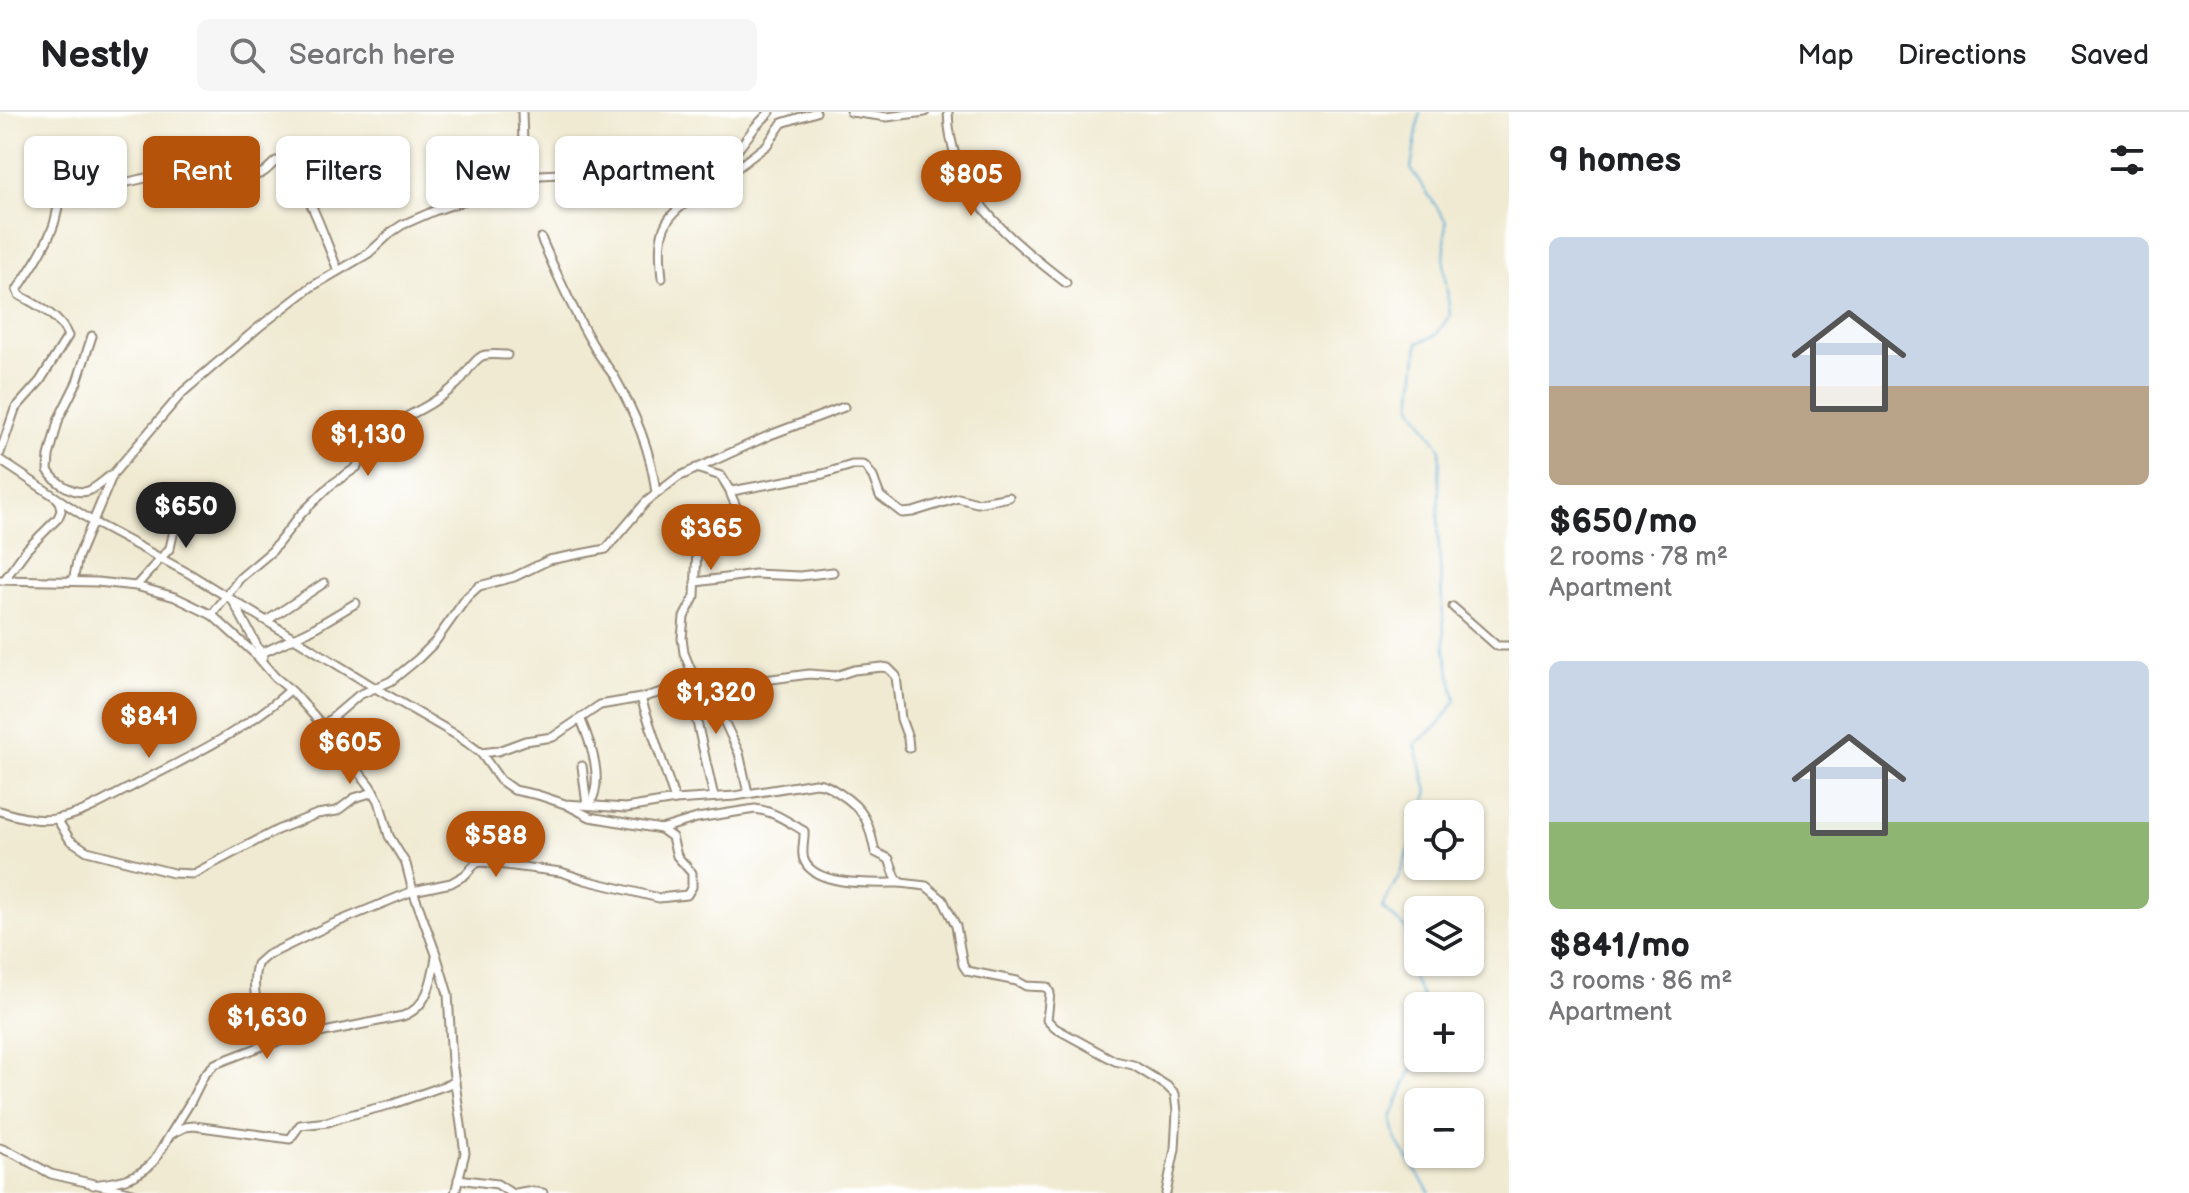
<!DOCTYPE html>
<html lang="en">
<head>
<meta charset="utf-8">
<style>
  body { margin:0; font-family:"Balsamiq Sans",sans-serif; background:#f6f6f6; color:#202124; height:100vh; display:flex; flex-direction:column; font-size:30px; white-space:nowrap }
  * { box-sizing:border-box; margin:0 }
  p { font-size:26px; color:#757577 }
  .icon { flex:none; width:44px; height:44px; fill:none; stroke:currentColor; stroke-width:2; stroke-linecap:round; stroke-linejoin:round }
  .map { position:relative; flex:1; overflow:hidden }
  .side { display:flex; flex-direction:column; background:#fff; width:680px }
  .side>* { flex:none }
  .guide { position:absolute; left:24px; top:24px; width:760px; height:72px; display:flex; gap:16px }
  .buttons { position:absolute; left:1404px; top:688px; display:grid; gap:16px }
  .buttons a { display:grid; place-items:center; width:80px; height:80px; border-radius:12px; background:#fff; box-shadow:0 2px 6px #0004; font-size:40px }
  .price { position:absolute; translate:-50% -68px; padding:0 18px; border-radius:28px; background:#b45309; color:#fff; font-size:26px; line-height:52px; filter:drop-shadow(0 2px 4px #0008) }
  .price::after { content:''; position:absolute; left:50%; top:48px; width:24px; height:18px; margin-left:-12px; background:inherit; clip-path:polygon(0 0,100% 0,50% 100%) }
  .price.on { background:#222; color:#fff }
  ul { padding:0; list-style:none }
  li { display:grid; align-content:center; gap:16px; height:424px; padding:0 40px }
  li span { display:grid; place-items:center; height:248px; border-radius:12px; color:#555 }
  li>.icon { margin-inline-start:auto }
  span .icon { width:144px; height:144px; fill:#fffc; stroke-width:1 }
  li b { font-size:34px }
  h2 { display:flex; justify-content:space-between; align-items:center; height:96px; padding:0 40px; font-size:34px }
  .tag { padding:0 28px; border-radius:12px; background:#fff; box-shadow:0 2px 6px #0004; font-size:28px; line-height:72px }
  .tag.on { background:#b45309; color:#fff }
  header { display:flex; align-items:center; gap:48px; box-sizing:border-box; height:112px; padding:0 40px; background:#fff; border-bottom:2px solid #e0e0e0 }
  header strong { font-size:38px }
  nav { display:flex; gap:44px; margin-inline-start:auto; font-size:28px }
  .search { width:560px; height:72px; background:#f6f6f6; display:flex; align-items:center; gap:20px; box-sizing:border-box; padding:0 28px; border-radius:12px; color:#757577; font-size:30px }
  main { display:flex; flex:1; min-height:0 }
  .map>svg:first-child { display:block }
</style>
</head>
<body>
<header>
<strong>Nestly</strong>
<div class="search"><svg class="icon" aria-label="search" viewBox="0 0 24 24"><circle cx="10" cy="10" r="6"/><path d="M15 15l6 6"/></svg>Search here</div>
<nav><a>Map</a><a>Directions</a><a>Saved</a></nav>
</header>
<main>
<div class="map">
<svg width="1509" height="1081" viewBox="0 0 1509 1081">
  <rect width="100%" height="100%" fill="#fff"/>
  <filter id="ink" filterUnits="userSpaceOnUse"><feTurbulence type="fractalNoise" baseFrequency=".0125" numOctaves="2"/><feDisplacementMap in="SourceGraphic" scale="16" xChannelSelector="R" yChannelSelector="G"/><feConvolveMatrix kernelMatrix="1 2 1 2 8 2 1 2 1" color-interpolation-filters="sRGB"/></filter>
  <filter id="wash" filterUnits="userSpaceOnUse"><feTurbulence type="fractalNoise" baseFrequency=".006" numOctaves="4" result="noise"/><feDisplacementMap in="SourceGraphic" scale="32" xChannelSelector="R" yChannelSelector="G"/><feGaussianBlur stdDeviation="1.8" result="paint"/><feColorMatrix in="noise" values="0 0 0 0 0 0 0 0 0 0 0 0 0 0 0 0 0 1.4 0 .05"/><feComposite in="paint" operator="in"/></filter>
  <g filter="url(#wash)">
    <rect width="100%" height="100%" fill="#f0ead2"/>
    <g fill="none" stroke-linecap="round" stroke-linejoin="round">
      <g stroke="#5aa9d3" stroke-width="2">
        <path d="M1420 0 1411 57 1446 109 1444 156 1450 203 1436 223 1418 231 1412 294 1440 336 1438 419 1445 539 1456 588 1439 613 1415 632 1428 679 1421 702"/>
        <path d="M1418 714 1399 764 1382 795 1406 817V852L1427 894"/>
        <path d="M1428 946 1410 960 1391 1006 1396 1028 1430 1081"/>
      </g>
    </g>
  </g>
  <g filter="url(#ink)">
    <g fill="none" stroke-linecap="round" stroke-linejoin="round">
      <defs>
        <g id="minor">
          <path d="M851 0 887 5 925 0"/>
          <path d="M948 0C950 81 1007 125 1066 171"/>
          <path d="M690 66 704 73H715L767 33 782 11 816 0"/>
          <path d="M516 70 523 31 522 0"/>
          <path d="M541 126C557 163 573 199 593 233 599 244 607 254 614 264 635 301 651 338 656 381"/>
          <path d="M662 166C656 110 665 104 710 74"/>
          <path d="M92 224 77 270 59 306 49 344 48 358C54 370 74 383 88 379 96 376 104 368 111 363"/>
          <path d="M0 341 15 297 40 269 68 224C60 204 37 193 19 183L17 178C30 158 44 138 53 115 58 102 58 83 66 72L106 75 194 55C212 55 245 67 260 62 266 60 271 53 276 49L282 50C311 78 322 122 338 158"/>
          <path d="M0 348 93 410 190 462 377 577 458 624 481 641 500 668 514 678 538 683 565 692 626 696 675 688 735 684 815 671C825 671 831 676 839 681 866 698 869 711 875 740L889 747 896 766 901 771 926 774 943 788 956 814 963 853 967 859 1017 869 1026 874 1047 875 1050 881 1047 908 1055 916 1115 949 1133 953 1167 974 1175 982 1177 1000 1175 1037 1166 1081"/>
          <path d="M696 356 721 364 729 377 732 379 823 362 852 353H862L865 354 873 365 880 384 902 401 913 400 958 386 977 391 1009 385"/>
          <path d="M5 467 27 437 58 406 61 399 59 388"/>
          <path d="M0 468 97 470 136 474 175 485 212 503 256 543 275 565 293 580 323 614 370 674 379 689 389 724 406 752 413 779 436 842 448 882 452 950 465 1041 455 1081"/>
          <path d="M73 469 78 445 113 362 183 280 259 215 311 175 369 141 393 119 402 113 434 99 540 63 580 61 603 65 637 59 688 65 711 63 723 57 756 14 770 0"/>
          <path d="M696 470 755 462 800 464 833 460"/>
          <path d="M136 474 170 436 175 414"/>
          <path d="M233 489 263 545"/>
          <path d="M1453 495 1497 534H1509"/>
          <path d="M212 503 240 466 272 439 301 402 331 373 357 355 365 332 369 327C398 306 428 298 456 273 465 265 471 250 482 244 489 241 499 243 507 243"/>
          <path d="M268 508 324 471"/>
          <path d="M262 541 309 519 356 491"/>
          <path d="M712 569 725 611 739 641 748 681"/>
          <path d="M696 570 684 541 682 526 684 505 695 484 697 435C708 427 732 418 739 408 740 397 732 389 730 379"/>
          <path d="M684 573 697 610 714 685"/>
          <path d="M641 586 675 688"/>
          <path d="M581 608C591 632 605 670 589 693"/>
          <path d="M323 614 359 583 391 569 418 547 435 530 467 485 479 474 514 465 549 448 606 437 646 390 678 365 770 323 844 295"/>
          <path d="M481 641 498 639 525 629 553 625 600 593 641 586 696 570 757 569 809 562 836 564 854 558 882 555 888 556 896 564 901 607 908 626 909 636"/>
          <path d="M582 654 587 693"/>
          <path d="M567 693 590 705 661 717 697 706 755 697C774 699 788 710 804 719 805 728 800 742 805 750 818 775 876 771 901 771"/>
          <path d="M0 699C18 705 41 711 60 706 86 701 110 685 133 674 187 646 245 619 290 578"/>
          <path d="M57 707 70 728 87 739 173 761 193 762 277 718 317 702 337 699 354 686 374 680"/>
          <path d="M270 931C261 906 249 879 257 852L266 844 330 813 413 779 451 771 465 763 476 751 482 750 561 760 585 768 659 786 687 783 692 775V761L677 744 672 725 661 717"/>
          <path d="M171 1022 185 1015 194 1014 290 1027 300 1013 328 1010 342 1005 393 992 455 970"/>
          <path d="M0 1036 15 1042 51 1062 133 1081"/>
          <path d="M458 1067 497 1072 511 1081"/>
          <path d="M93 1073C117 1070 138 1067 154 1049L191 989 204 963 215 952 270 931 403 904C428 895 432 868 436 845"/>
          <path d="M516 1081 527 1079 543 1081"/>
        </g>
      </defs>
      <use href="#minor" stroke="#968a78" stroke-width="11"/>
      <use href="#minor" stroke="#fff" stroke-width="7"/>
    </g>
  </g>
</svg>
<div class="buttons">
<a><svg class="icon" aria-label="locate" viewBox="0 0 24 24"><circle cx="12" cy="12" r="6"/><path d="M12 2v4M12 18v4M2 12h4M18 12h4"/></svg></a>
<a><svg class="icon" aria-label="layers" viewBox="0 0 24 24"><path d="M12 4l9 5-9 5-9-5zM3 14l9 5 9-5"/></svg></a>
<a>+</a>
<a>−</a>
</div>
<b class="price" style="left:971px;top:106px">$805</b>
<b class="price" style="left:368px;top:366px">$1,130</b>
<b class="price on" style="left:186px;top:438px">$650</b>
<b class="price" style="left:711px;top:460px">$365</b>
<b class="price" style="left:716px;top:624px">$1,320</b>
<b class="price" style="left:149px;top:648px">$841</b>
<b class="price" style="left:350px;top:674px">$605</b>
<b class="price" style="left:496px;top:767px">$588</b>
<b class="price" style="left:267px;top:949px">$1,630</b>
<div class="guide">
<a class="tag">Buy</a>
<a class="tag on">Rent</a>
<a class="tag">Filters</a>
<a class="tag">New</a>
<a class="tag">Apartment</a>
</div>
</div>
<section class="side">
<h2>9 homes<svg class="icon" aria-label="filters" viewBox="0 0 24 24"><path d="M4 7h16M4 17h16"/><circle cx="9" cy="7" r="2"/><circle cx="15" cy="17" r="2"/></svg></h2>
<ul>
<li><span style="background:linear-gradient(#c9d6e8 60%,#b9a48a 0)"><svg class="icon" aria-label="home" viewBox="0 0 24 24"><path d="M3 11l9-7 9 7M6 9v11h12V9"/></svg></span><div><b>$650/mo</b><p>2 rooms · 78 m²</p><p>Apartment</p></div></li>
<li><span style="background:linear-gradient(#c9d6e8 65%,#8fb573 0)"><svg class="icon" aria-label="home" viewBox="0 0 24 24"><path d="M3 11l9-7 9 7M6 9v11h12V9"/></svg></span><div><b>$841/mo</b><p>3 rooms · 86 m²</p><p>Apartment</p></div></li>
</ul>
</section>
</main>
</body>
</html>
